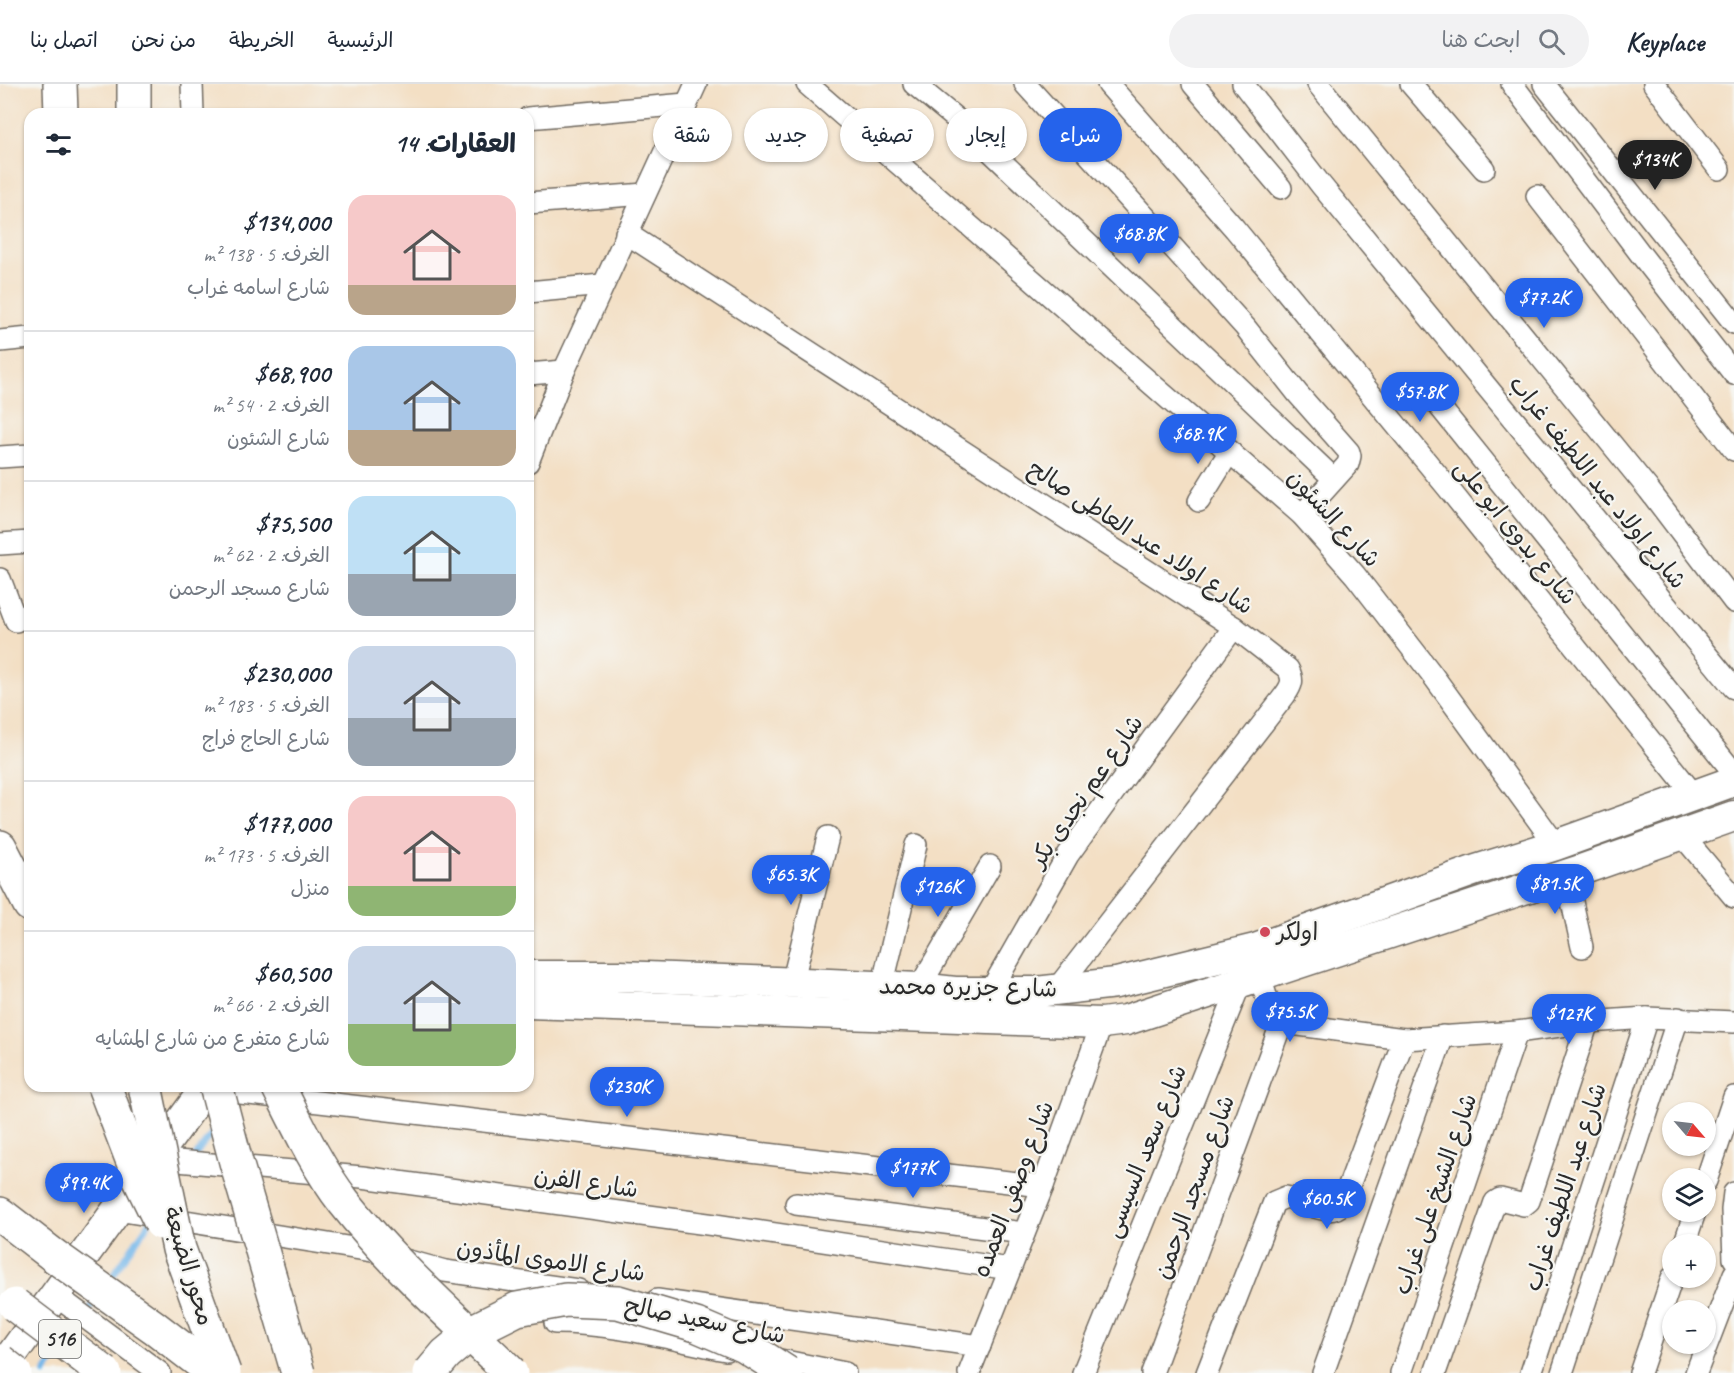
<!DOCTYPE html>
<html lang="ar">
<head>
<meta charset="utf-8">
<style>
  body { margin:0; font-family:Caveat,"Playpen Sans Arabic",sans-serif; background:#f2f2f3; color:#1f2937; direction:rtl; height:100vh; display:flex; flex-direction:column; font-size:22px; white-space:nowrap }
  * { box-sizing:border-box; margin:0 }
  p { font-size:20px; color:#747a83 }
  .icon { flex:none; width:33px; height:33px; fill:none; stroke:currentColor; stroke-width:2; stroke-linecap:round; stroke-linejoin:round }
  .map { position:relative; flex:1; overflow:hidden; direction:ltr }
  .sheet { position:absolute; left:24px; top:24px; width:510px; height:984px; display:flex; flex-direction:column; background:#fff; border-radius:18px; box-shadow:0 2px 4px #0004; direction:rtl }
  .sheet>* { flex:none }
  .hud { position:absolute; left:552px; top:24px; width:570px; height:54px; direction:rtl; display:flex; gap:12px }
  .needle { width:39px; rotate:118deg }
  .tools { position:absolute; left:1662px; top:1018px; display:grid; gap:12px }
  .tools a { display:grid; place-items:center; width:54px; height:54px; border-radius:50%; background:#fff; box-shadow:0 2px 4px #0004; font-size:30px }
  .price { position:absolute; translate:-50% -51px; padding:0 14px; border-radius:21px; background:#2563eb; color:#fff; font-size:20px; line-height:39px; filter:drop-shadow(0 2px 3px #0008) }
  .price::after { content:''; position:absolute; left:50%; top:36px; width:18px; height:14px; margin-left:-9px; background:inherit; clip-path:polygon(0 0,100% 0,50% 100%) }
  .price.on { background:#222; color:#fff }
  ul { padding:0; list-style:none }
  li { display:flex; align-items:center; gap:18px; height:150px; padding:0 18px }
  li+li { border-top:2px solid #e0e1e3 }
  li span { display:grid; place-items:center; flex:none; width:168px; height:120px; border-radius:18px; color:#555 }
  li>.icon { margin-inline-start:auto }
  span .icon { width:72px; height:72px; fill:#fffc; stroke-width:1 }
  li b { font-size:26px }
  h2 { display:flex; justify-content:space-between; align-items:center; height:72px; padding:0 18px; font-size:26px }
  .pill { padding:0 21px; border-radius:27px; background:#fff; box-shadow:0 2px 4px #0004; font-size:21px; line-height:54px }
  .pill.on { background:#2563eb; color:#fff }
  header { display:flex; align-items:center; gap:36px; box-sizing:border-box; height:84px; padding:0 30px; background:#fff; border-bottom:2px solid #e0e1e3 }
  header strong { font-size:28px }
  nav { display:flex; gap:33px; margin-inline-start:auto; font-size:21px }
  .search { width:420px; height:54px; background:#f2f2f3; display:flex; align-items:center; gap:15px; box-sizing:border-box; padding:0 21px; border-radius:33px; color:#747a83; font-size:22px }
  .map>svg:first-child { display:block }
</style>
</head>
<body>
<header>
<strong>Keyplace</strong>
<div class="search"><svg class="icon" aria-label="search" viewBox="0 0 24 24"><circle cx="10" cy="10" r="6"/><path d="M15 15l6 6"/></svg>ابحث هنا</div>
<nav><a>الرئيسية</a><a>الخريطة</a><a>من نحن</a><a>اتصل بنا</a></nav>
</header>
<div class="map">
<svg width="1734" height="1289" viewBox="0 0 1734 1289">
  <rect width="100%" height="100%" fill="#f6f6f2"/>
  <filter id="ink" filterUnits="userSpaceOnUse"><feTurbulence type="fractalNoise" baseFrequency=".0167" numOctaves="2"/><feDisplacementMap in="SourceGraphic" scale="12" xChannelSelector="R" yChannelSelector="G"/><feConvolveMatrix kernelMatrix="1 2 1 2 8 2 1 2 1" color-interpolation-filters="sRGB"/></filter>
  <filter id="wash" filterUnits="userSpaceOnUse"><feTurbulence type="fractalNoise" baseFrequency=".008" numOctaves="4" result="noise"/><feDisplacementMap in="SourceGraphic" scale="24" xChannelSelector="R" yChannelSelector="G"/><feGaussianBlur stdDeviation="1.35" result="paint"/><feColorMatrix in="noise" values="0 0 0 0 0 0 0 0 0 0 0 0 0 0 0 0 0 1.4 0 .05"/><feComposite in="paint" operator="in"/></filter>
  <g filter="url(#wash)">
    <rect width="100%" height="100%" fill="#f3dfc4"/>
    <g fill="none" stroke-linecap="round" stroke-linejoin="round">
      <g stroke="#75b7ea" stroke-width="6">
        <path d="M194 1074 216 1043"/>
        <path d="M109 1197 149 1139"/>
        <path d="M71 1252 98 1213"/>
        <path d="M45 1289 60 1267"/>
      </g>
    </g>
  </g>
  <g filter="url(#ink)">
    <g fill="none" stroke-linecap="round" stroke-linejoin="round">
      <defs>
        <g id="minor">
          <path d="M192 0 193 30"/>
          <path d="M807 0 1302 431 1355 491 1431 589 1556 761"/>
          <path d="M914 0 960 38 1334 395"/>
          <path d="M1025 0 1245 243 1298 310 1349 368 1350 372 1348 380 1302 431"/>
          <path d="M1108 0 1235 145 1448 404 1694 711"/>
          <path d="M1193 0 1281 104"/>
          <path d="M1243 0 1321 101 1734 604"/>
          <path d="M1318 0 1649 406 1734 518"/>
          <path d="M1411 0 1484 85"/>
          <path d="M1512 0 1642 172 1734 290"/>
          <path d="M1544 0 1734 239"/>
          <path d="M1654 0 1719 85"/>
          <path d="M528 34 686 20"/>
          <path d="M1537 112 1734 366"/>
          <path d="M528 119 645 110"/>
          <path d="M626 149 1234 543 1288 585C1294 596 1292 601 1285 611L1056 906"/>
          <path d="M528 208 602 201"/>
          <path d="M0 257 30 254"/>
          <path d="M528 290 564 287"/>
          <path d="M1423 302 1734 689"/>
          <path d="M0 373 30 371"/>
          <path d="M528 378 564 287 696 0"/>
          <path d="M1199 417 1230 367"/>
          <path d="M0 460 30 458"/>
          <path d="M0 495 16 537"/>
          <path d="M1682 751 1734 813"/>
          <path d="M1566 791 1582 863"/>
          <path d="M1258 880C1265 913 1266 928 1299 941L1404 955 1517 948 1588 938 1647 934 1734 938"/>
          <path d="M792 900 828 753"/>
          <path d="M882 903 916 761"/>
          <path d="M919 904 990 782"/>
          <path d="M990 908 1068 771 1234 543"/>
          <path d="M206 1005 1043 1102"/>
          <path d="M154 1075 362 1093 715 1141 1010 1185"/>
          <path d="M1706 1097 1734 1013"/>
          <path d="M1734 1109 1732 1126 1734 1175"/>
          <path d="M796 1120 1024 1149"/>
          <path d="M117 1126 372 1167 445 1187 578 1206"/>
          <path d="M1684 1161 1695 1128"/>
          <path d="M55 1211 160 1289"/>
          <path d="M657 1216 980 1262"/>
          <path d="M555 1239C613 1239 670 1255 726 1266"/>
          <path d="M775 1275 845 1289"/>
          <path d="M969 1289 1043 1102 1102 939"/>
          <path d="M1083 1289 1244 890"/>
          <path d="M1152 1289 1283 935"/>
          <path d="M1207 1289 1274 1118 1286 1113C1303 1116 1328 1135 1342 1120L1404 955"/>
          <path d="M1323 1289 1443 952"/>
          <path d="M1401 1289 1517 948"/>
          <path d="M1435 1289 1495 1118 1500 1115 1524 1121 1529 1117 1588 938"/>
          <path d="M1531 1289 1647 934"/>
          <path d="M1562 1289 1678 934"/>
          <path d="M1640 1289 1672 1194"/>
          <path d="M1696 1289 1734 1190"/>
        </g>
        <g id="secondary">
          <path d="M528 892H620L830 900 919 904 955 908H1036L1116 899 1255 865 1476 786 1556 761 1734 697"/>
          <path d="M528 919 1102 939 1126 936 1578 787 1734 732"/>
          <path d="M0 1287 207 1002"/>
        </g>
        <g id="motorway">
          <path d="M60 0 61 30"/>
          <path d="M134 30V0"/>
          <path d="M0 763 30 821"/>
          <path d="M0 1130 53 1171"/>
        </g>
      </defs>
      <use href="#minor" stroke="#716a61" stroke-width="24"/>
      <use href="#secondary" stroke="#716a61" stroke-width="33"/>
      <use href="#motorway" stroke="#716a61" stroke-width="36"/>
      <use href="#minor" stroke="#fff" stroke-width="21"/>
      <use href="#secondary" stroke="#fff" stroke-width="30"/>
      <use href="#motorway" stroke="#fff" stroke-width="33"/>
      <defs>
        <g id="motorway-bridge">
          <path d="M104 1002 140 1096 161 1139"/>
          <path d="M145 1002 179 1165 224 1289"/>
          <path d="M216 1002 236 1078 298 1289"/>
          <path d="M278 1002C298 1042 317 1083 344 1118 393 1180 454 1234 511 1289"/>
          <path d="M53 1171 154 1243 214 1289"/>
          <path d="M15 1221 105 1289"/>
          <path d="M0 1277 15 1289"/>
          <path d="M430 1289 446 1270 475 1246 517 1225 566 1216 618 1218 696 1241 745 1262 787 1289"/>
        </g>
      </defs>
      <use href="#motorway-bridge" stroke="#716a61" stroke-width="36" stroke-linecap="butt"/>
      <use href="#motorway-bridge" stroke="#fff" stroke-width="33"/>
    </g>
  </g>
  <circle fill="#d1495b" stroke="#f6f6f2" stroke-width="2" cx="1265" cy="848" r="6"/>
  <g text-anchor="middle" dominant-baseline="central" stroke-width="4.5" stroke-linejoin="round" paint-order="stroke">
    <rect fill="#f6f6f2" stroke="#686867" stroke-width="1.5" x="39" y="1236" width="42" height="38" rx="4.5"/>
    <g font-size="22" font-weight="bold" fill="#2b2b2b">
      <text x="60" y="1255">516</text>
    </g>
    <g font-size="24" fill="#2b2b2b" stroke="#f6f6f2">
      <text transform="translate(1598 398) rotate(51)">شارع اولاد عبد اللطيف غراب</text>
      <text transform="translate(1334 434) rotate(47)">شارع الشئون</text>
      <text transform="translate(1516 448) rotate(51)">شارع بدوى ابو على</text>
      <text transform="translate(1141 453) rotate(33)">شارع اولاد عبد العاطى صالح</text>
      <text transform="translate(1086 707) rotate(-55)">شارع عم نجدى بكر</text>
      <text transform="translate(968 903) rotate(1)">شارع جزيره محمد</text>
      <text transform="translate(1145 1067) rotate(-68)">شارع سعد السيسى</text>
      <text transform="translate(586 1098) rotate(8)">شارع الفرن</text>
      <text transform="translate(1194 1103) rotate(-70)">شارع مسجد الرحمن</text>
      <text transform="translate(1565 1103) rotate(-72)">شارع عبد اللطيف غراب</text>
      <text transform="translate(1013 1105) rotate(-69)">شارع وصفى العمده</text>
      <text transform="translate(1435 1110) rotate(-71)">شارع الشيخ على غراب</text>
      <text transform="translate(551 1176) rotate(8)">شارع الاموى المأذون</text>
      <text transform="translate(189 1182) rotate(73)">محور الضبعة</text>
      <text transform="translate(705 1236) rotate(11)">شارع سعيد صالح</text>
    </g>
    <g font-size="24" fill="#2b2b2b" stroke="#f6f6f2" text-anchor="start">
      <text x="1277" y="848">اولكر</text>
    </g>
  </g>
</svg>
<div class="tools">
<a><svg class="needle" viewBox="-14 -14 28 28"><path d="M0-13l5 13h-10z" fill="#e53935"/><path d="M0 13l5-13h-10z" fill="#747a83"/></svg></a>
<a><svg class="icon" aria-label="layers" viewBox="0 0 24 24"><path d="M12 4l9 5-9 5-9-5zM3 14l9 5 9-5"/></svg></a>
<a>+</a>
<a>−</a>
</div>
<b class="price on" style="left:1655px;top:107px">$134K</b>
<b class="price" style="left:1139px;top:181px">$68.8K</b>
<b class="price" style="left:1544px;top:245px">$77.2K</b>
<b class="price" style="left:1420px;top:339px">$57.8K</b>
<b class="price" style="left:1198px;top:381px">$68.9K</b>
<b class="price" style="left:791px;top:822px">$65.3K</b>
<b class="price" style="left:1555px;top:831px">$81.5K</b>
<b class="price" style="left:938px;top:834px">$126K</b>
<b class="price" style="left:1290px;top:959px">$75.5K</b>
<b class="price" style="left:1569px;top:961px">$127K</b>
<b class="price" style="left:627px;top:1034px">$230K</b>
<b class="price" style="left:913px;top:1115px">$177K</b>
<b class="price" style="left:84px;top:1130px">$99.4K</b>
<b class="price" style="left:1327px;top:1146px">$60.5K</b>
<div class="hud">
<a class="pill on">شراء</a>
<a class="pill">إيجار</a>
<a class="pill">تصفية</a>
<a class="pill">جديد</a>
<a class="pill">شقة</a>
</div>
<section class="sheet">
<h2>العقارات: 14<svg class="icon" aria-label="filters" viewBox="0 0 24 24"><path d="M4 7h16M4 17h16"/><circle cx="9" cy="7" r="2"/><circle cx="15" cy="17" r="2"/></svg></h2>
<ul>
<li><span style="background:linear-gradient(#f6c9c9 75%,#b9a48a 0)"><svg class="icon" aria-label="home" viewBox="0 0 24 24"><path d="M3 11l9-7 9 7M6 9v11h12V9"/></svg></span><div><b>$134,000</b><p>الغرف: 5 · 138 m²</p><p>شارع اسامه غراب</p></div></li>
<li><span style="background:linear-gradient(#a9c7e8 70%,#b9a48a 0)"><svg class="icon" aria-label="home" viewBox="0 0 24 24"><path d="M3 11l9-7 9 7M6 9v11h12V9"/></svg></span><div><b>$68,900</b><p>الغرف: 2 · 54 m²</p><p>شارع الشئون</p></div></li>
<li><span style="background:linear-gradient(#bfe0f5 65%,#9aa5b1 0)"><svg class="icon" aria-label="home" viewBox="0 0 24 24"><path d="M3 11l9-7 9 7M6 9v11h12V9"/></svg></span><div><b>$75,500</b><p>الغرف: 2 · 62 m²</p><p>شارع مسجد الرحمن</p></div></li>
<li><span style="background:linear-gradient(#c9d6e8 60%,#9aa5b1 0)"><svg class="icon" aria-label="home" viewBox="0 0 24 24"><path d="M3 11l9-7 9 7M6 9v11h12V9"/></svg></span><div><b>$230,000</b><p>الغرف: 5 · 183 m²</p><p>شارع الحاج فراج</p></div></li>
<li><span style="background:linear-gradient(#f6c9c9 75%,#8fb573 0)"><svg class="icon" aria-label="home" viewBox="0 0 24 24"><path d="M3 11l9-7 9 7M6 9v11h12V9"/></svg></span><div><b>$177,000</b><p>الغرف: 5 · 173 m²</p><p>منزل</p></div></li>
<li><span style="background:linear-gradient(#c9d6e8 65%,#8fb573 0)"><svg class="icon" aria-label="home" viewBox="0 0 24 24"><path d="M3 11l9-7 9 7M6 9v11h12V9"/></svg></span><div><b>$60,500</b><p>الغرف: 2 · 66 m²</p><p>شارع متفرع من شارع المشايه</p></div></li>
</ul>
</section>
</div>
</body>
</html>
